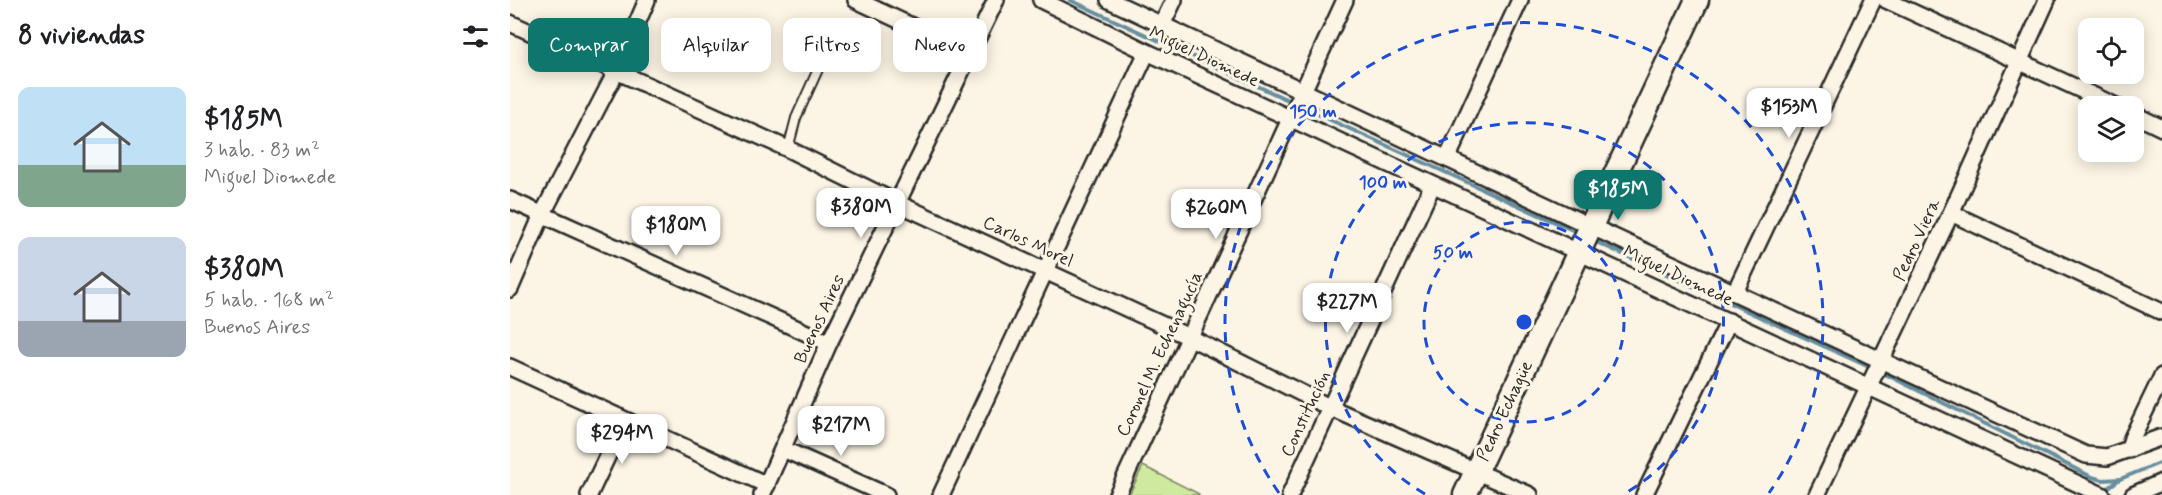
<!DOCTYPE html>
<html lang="es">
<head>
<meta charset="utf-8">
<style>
  body { margin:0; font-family:Mynerve,sans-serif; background:#f2f2f2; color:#202124; height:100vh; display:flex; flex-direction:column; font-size:22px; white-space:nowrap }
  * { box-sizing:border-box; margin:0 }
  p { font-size:20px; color:#757577 }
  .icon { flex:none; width:33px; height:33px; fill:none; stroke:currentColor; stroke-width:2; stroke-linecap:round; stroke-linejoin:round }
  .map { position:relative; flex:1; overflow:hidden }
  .side { display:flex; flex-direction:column; background:#fff; width:510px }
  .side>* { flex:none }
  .banner { position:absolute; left:18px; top:18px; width:570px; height:54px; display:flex; gap:12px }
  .controls { position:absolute; left:1568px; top:18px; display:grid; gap:12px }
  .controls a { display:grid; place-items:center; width:66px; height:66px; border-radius:12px; background:#fff; box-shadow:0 3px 15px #0003; font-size:30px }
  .price { position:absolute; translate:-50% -51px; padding:0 14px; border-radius:12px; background:#fff; color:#222; font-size:20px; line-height:39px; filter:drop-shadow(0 2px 3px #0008) }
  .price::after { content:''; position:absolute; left:50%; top:36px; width:18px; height:14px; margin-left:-9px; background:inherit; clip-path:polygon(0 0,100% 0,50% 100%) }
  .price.active { background:#0f766e; color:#fff }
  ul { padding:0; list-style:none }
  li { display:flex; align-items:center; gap:18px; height:150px; padding:0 18px }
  li span { display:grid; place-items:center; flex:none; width:168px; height:120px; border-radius:12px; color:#555 }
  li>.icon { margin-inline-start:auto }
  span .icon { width:72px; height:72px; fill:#fffc; stroke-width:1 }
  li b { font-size:26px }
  h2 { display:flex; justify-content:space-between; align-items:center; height:72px; padding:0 18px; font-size:26px }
  .tag { padding:0 21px; border-radius:12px; background:#fff; box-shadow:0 3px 15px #0003; font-size:21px; line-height:54px }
  .tag.active { background:#0f766e; color:#fff }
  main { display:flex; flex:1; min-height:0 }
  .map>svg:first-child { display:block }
</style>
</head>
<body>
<main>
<section class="side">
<h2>8 viviendas<svg class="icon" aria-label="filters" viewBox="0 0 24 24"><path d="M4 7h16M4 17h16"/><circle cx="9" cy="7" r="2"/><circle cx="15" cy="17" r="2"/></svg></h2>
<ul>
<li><span style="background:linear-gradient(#bfe0f5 65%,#7fa58c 0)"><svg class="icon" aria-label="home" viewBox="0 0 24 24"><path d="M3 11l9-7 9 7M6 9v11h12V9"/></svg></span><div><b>$185M</b><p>3 hab. · 83 m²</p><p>Miguel Diomede</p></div></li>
<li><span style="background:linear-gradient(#c9d6e8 70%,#9aa5b1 0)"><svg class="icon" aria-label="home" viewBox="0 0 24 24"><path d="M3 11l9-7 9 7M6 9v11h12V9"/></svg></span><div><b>$380M</b><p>5 hab. · 168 m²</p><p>Buenos Aires</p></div></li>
</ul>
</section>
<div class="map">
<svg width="1652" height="495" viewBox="0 0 1652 495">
  <rect width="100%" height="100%" fill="#fcf5e5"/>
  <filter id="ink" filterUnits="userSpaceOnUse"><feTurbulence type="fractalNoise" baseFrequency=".0167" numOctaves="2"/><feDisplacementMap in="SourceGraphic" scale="12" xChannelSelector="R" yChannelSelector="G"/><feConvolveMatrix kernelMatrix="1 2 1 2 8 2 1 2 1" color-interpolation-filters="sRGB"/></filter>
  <g filter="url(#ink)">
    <path fill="#cfe99f" stroke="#7d8a65" stroke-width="1.5" d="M633 466 689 494 688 495H619Z"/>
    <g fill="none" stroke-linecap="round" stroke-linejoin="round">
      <g stroke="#668fa1" stroke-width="4">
        <path d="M560 0 778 100"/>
        <path d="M794 108 1069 233"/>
        <path d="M1084 241 1357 366"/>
        <path d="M1373 373 1582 477 1593 480 1610 479"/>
        <path d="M1592 492 1610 479 1652 462"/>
      </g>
      <defs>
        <path id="lane" d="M278 149 286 118 320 43"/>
        <g id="street">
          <path d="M346 0 459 53"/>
          <path d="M531 0 637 52 1592 495"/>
          <path d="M599 0 1080 226 1576 455 1597 457 1652 437"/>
          <path d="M1376 0 1606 106"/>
          <path d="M0 23 278 149 387 203 679 337 821 408 1020 495"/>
          <path d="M652 25 664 0"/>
          <path d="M1623 114 1652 128"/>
          <path d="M937 159 1010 0"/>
          <path d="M0 200 319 343"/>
          <path d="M1441 213 1652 312"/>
          <path d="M0 289 32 215 107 70 137 0"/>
          <path d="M1225 292 1363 0"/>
          <path d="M0 367 257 485"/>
          <path d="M273 449 376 495"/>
          <path d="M1619 450 1622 438 1652 376"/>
          <path d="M79 495 114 421"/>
          <path d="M252 495 319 343 486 0"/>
          <path d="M431 495 637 52"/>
          <path d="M607 495 835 0"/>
          <path d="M780 495 922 186"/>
          <path d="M1134 495 1219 321"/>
          <path d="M1307 495 1441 213 1537 0"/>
          <path d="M1623 495 1652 482"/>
        </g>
        <path id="secondary" d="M955 495 1187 0"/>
      </defs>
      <use href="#lane" stroke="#2b2b2b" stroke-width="12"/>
      <use href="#street" stroke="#2b2b2b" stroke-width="20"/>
      <use href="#secondary" stroke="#2b2b2b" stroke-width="27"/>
      <use href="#lane" stroke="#fcf5e5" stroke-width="8"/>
      <use href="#street" stroke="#fcf5e5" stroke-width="15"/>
      <use href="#secondary" stroke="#fcf5e5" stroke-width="22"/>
    </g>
  </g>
  <g fill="none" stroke="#1d4ed8" stroke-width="3" stroke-dasharray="10 8">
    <circle cx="1014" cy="322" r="100"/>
    <path d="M915 494A199 199 0 1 1 1114 494"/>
    <path d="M769 493A299 299 0 1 1 1259 493"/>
  </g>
  <g text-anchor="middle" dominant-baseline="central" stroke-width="6" stroke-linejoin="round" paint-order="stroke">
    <g font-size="18" fill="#2b2b2b" stroke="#fcf5e5">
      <text transform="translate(694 57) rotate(25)">Miguel Diomede</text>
      <text transform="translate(1407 240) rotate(-65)">Pedro Viera</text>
      <text transform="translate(518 242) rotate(25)">Carlos Morel</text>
      <text transform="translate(1168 276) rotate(25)">Miguel Diomede</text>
      <text transform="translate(310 319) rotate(-65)">Buenos Aires</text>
      <text transform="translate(650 354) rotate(-65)">Coronel M. Echenagucía</text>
      <text transform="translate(995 411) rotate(-65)">Pedro Echagüe</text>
      <text transform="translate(796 414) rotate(-65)">Constitución</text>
    </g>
  </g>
  <circle cx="1014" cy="322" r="9" fill="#1d4ed8" stroke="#fcf5e5" stroke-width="3"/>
  <g font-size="18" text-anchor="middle" font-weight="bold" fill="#1d4ed8" stroke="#fcf5e5" stroke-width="6" stroke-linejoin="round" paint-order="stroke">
    <text x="803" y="117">150 m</text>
    <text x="873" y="188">100 m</text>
    <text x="943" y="258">50 m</text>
  </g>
</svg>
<div class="controls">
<a><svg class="icon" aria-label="locate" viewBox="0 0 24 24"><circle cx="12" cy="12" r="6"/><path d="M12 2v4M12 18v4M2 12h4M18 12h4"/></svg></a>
<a><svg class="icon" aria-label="layers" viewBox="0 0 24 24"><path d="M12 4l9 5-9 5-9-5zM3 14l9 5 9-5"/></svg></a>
</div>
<b class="price" style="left:1279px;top:139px">$153M</b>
<b class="price active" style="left:1108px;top:221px">$185M</b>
<b class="price" style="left:351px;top:239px">$380M</b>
<b class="price" style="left:706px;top:240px">$260M</b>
<b class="price" style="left:166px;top:257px">$180M</b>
<b class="price" style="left:837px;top:334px">$227M</b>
<b class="price" style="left:331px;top:457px">$217M</b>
<b class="price" style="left:112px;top:465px">$294M</b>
<div class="banner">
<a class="tag active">Comprar</a>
<a class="tag">Alquilar</a>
<a class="tag">Filtros</a>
<a class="tag">Nuevo</a>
</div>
</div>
</main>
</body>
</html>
